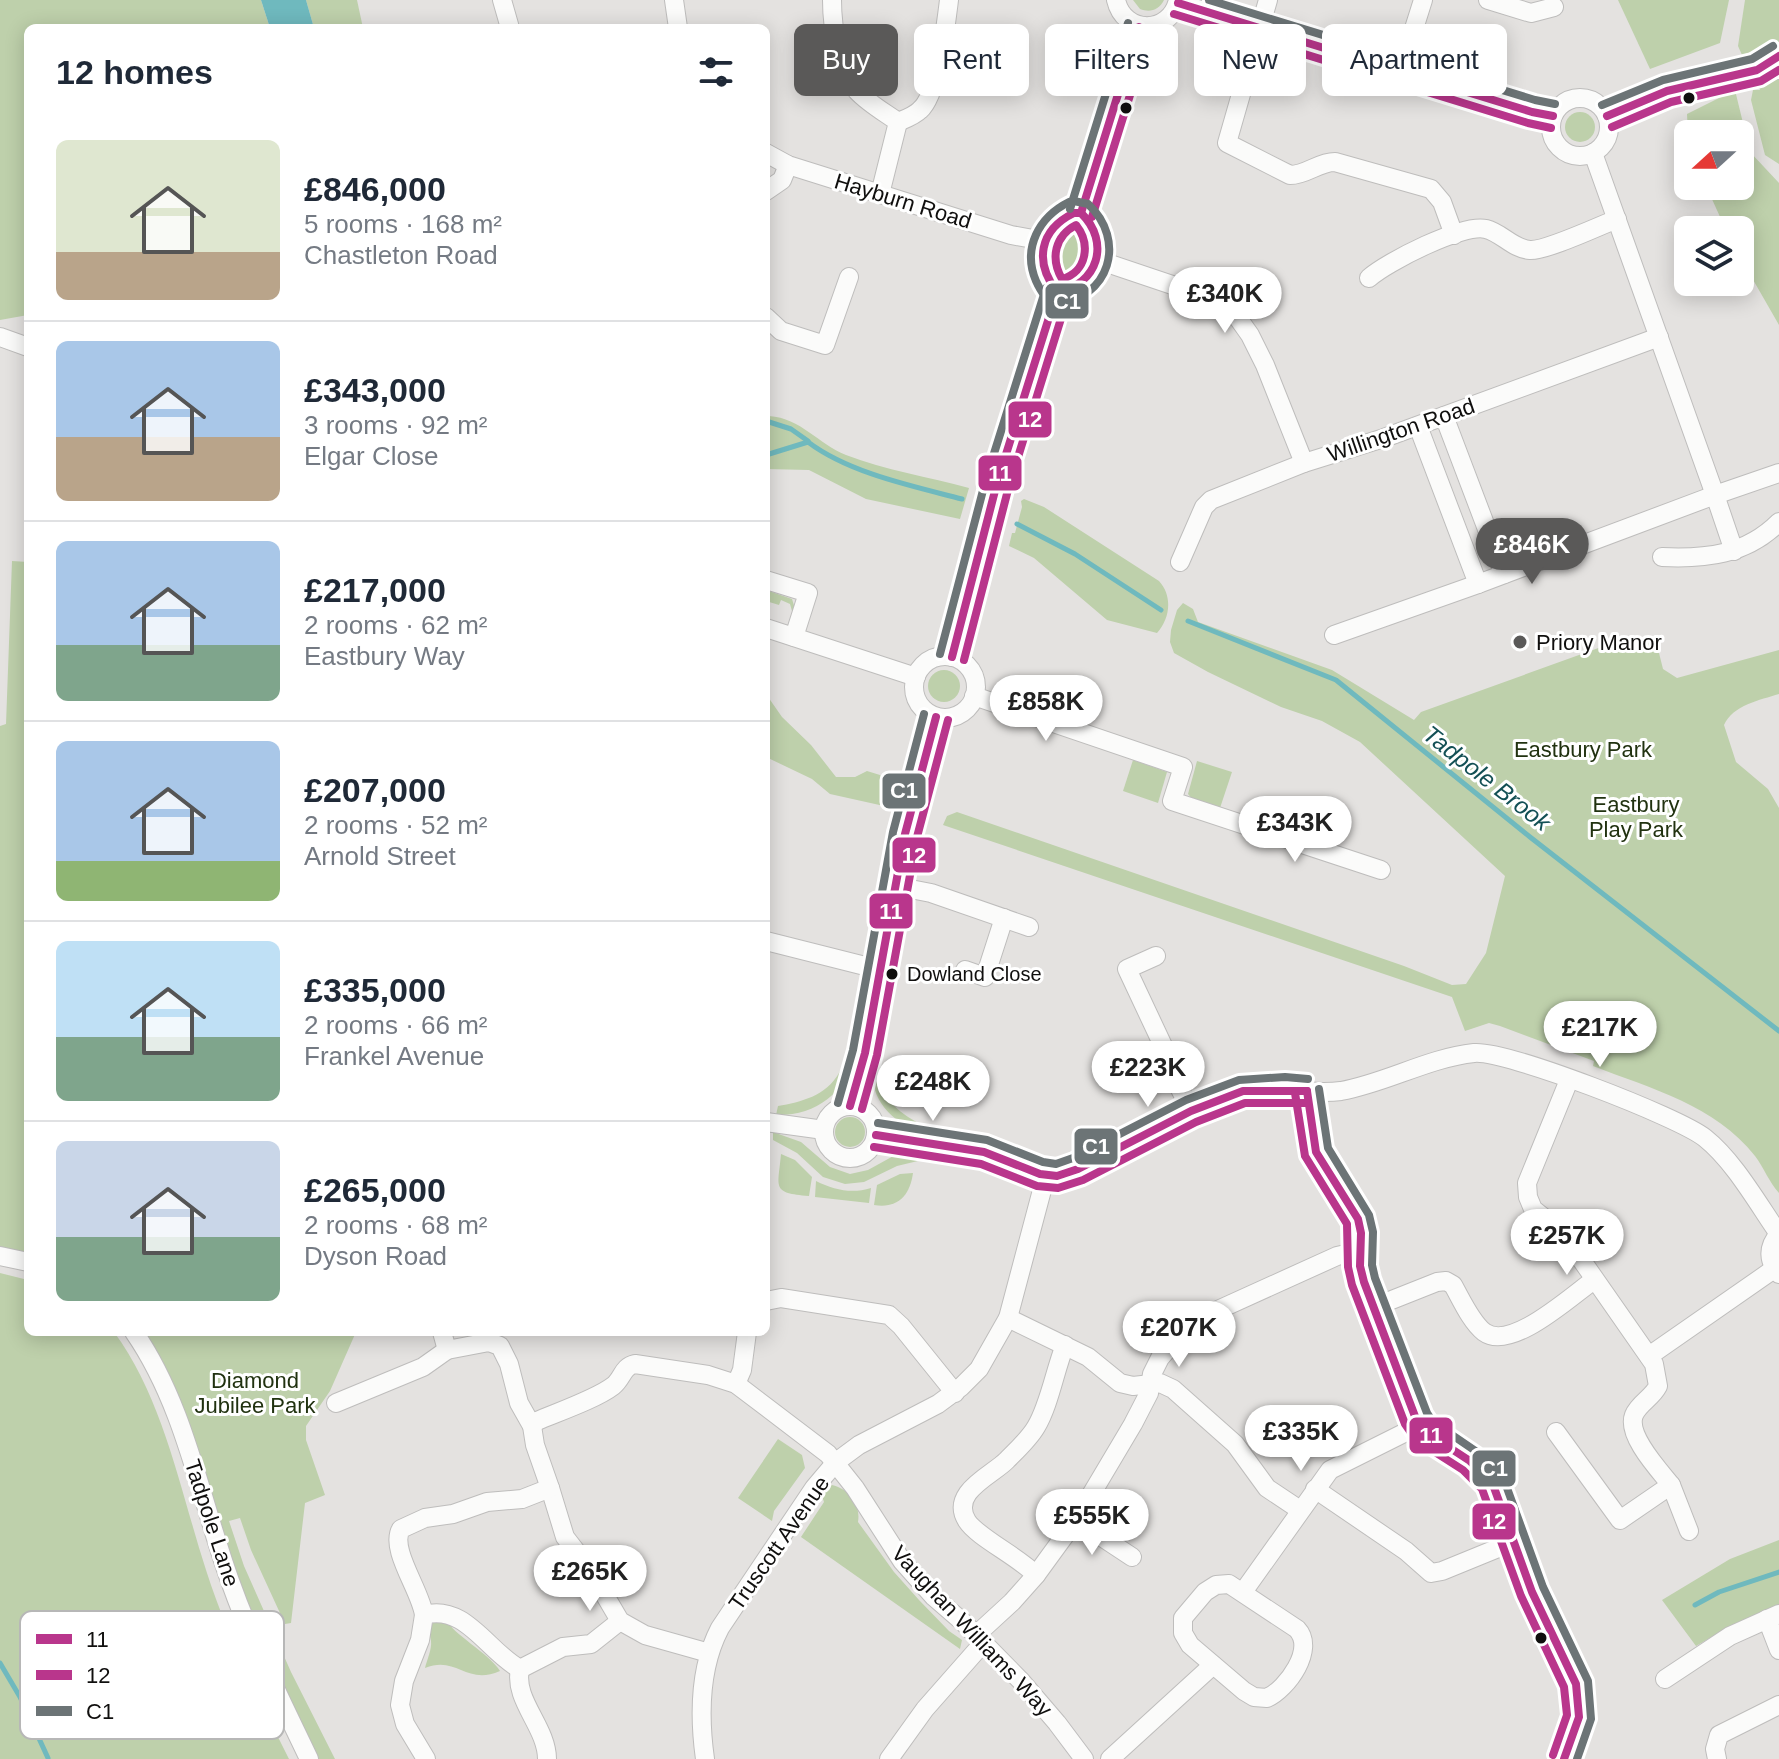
<!DOCTYPE html>
<html lang="en">
<head>
<meta charset="utf-8">
<style>
  body { margin:0; font-family:Arial,sans-serif; background:#f2f2f3; color:#1f2937; height:100vh; display:flex; flex-direction:column; font-size:30px; white-space:nowrap }
  * { box-sizing:border-box; margin:0 }
  p { font-size:26px; color:#747a83 }
  .icon { flex:none; width:44px; height:44px; fill:none; stroke:currentColor; stroke-width:2; stroke-linecap:round; stroke-linejoin:round }
  .map { position:relative; flex:1; overflow:hidden }
  .drawer { position:absolute; left:24px; top:24px; width:746px; height:1312px; display:flex; flex-direction:column; background:#fff; border-radius:12px; box-shadow:0 4px 20px #0003 }
  .drawer>* { flex:none }
  .banner { position:absolute; left:794px; top:24px; width:760px; height:72px; display:flex; gap:16px }
  .needle { width:52px; rotate:249deg }
  .buttons { position:absolute; left:1674px; top:120px; display:grid; gap:16px }
  .buttons a { display:grid; place-items:center; width:80px; height:80px; border-radius:12px; background:#fff; box-shadow:0 4px 20px #0003; font-size:40px }
  .price { position:absolute; translate:-50% -68px; padding:0 18px; border-radius:28px; background:#fff; color:#222; font-size:26px; line-height:52px; filter:drop-shadow(0 2px 4px #0008) }
  .price::after { content:''; position:absolute; left:50%; top:48px; width:24px; height:18px; margin-left:-12px; background:inherit; clip-path:polygon(0 0,100% 0,50% 100%) }
  .price.current { background:#5a5958; color:#fff }
  ul { padding:0; list-style:none }
  li { display:flex; align-items:center; gap:24px; height:200px; padding:0 32px }
  li+li { border-top:2px solid #e0e1e3 }
  li span { display:grid; place-items:center; flex:none; width:224px; height:160px; border-radius:12px; color:#555 }
  li>.icon { margin-inline-start:auto }
  span .icon { width:96px; height:96px; fill:#fffc; stroke-width:1 }
  li b { font-size:34px }
  h2 { display:flex; justify-content:space-between; align-items:center; height:96px; padding:0 32px; font-size:34px }
  .chip { padding:0 28px; border-radius:12px; background:#fff; box-shadow:0 4px 20px #0003; font-size:28px; line-height:72px }
  .chip.current { background:#5a5958; color:#fff }
  .map>svg:first-child { display:block }
</style>
</head>
<body>
<div class="map">
<svg width="1779" height="1759" viewBox="0 0 1779 1759">
  <rect width="100%" height="100%" fill="#e4e2e0"/>
  <g fill="#bed0ab">
    <path d="M0 0H261L270 28H28V315L0 320Z"/>
    <path d="M306 0H357L363 28H314Z"/>
    <path d="M1133 0H1164C1159 10 1150 13 1140 9Z"/>
    <path d="M1618 0H1729L1720 43 1650 69Z"/>
    <path d="M1745 0H1779V42L1742 55 1738 46Z"/>
    <path d="M1779 77V164L1765 155 1751 100 1753 90H1760L1757 81Z"/>
    <path d="M1735 90 1750 152 1779 183V325L1740 257V230H1726L1706 186H1740V134H1688L1687 114Z"/>
    <circle cx="1580" cy="127" r="15"/>
    <path d="M1075 227C1092 242 1081 269 1064 279 1043 266 1055 233 1075 227Z"/>
    <path d="M769 416C801 418 818 444 846 455 885 470 929 477 969 488L960 519 866 499 809 470 766 469V418Z"/>
    <path d="M1024 499 1044 507 1159 581C1173 596 1170 619 1157 633L1107 620 1034 558 1009 546 1012 533H1015L1022 507 1021 501Z"/>
    <path d="M12 561 28 562V1254L0 1247V726L6 724Z"/>
    <path d="M766 590 792 599 796 612 792 611 790 604 781 600 779 605 766 601Z"/>
    <path d="M1183 603 1193 609 1198 622 1332 670 1414 720 1421 712 1629 637 1657 645 1663 669 1677 678 1779 650V694C1760 700 1733 705 1724 725L1736 762 1768 789 1779 808V1193C1769 1182 1764 1168 1755 1156 1715 1105 1652 1089 1593 1066L1594 1061 1500 1026 1489 1023 1465 1031 1452 997 943 825 947 816 957 812 1404 966 1452 985 1466 984 1486 953 1505 876 1360 742 1322 721 1281 707 1208 672 1174 653 1170 642 1171 630 1177 610Z"/>
    <circle cx="944" cy="686" r="16"/>
    <path d="M766 694 782 717 811 745 836 777H855L867 771 880 775 889 785 884 806 830 794 812 779 766 757Z"/>
    <path d="M1133 760 1167 772 1158 803 1123 791Z"/>
    <path d="M1197 761 1232 772 1220 808 1192 799 1188 794Z"/>
    <path d="M847 1056 856 1057C844 1093 816 1116 776 1115L778 1106C801 1102 826 1096 839 1073 842 1068 844 1061 847 1056Z"/>
    <path d="M878 1060C883 1068 880 1076 883 1086 888 1105 904 1115 920 1124L921 1134C891 1120 870 1101 872 1065Z"/>
    <circle cx="850" cy="1132" r="15"/>
    <path d="M773 1132 801 1142 830 1167 850 1174 868 1170 897 1154 924 1153 922 1160 897 1166 864 1182 845 1184 823 1177 797 1153 773 1140Z"/>
    <path d="M781 1154 795 1160 812 1177 809 1196C771 1193 778 1188 781 1154Z"/>
    <path d="M913 1173C910 1195 898 1209 874 1205L877 1185 900 1174Z"/>
    <path d="M816 1181C834 1190 852 1194 871 1188L869 1203 815 1197Z"/>
    <path d="M0 1273 28 1280V1332H114C164 1400 180 1490 206 1570 227 1636 258 1697 289 1759H0Z"/>
    <path d="M143 1332H356L330 1391 306 1426V1440L325 1495 305 1503 291 1623 285 1624 251 1550 240 1518 229 1521 244 1566 291 1672 335 1759H315L252 1628Z"/>
    <path d="M778 1439 802 1455 805 1468 774 1511 772 1521 738 1498Z"/>
    <path d="M832 1485C849 1489 861 1504 858 1522L894 1572 919 1600 949 1631 962 1640 960 1649 801 1537 824 1502 821 1493Z"/>
    <path d="M1779 1540V1607L1736 1623 1696 1646 1662 1600 1730 1559Z"/>
    <path d="M447 1620C451 1633 489 1653 500 1671 466 1686 457 1655 425 1668 427 1660 432 1649 431 1641 430 1632 427 1632 433 1623Z"/>
  </g>
  <path fill="#6fb9be" d="M261 0H306L314 28H270Z"/>
  <g fill="none" stroke-linecap="round" stroke-linejoin="round">
    <g stroke="#6fb9be" stroke-width="5">
      <path d="M766 421 791 429 808 441"/>
      <path d="M766 455 808 442C849 473 912 486 962 499"/>
      <path d="M1017 524 1075 554 1161 610"/>
      <path d="M1188 621 1336 680 1530 837 1779 1031"/>
      <path d="M1695 1605 1719 1592 1779 1572"/>
      <path d="M0 1663 20 1697 48 1758"/>
    </g>
    <defs>
      <g id="minor">
        <path d="M502 0 510 28"/>
        <path d="M674 0 678 28"/>
        <path d="M832 0C832 28 839 69 857 91 868 103 884 112 898 122L880 194"/>
        <path d="M1116 0C1124 35 1170 35 1178 0"/>
        <path d="M1268 0 1227 143 1290 175C1307 175 1318 162 1335 162L1431 189 1442 202 1454 235"/>
        <path d="M1488 0 1531 13 1554 7"/>
        <path d="M1178 3 1532 112 1553 116"/>
        <path d="M1400 73 1423 0"/>
        <circle cx="1580" cy="127" r="29"/>
        <path d="M1607 116C1661 94 1720 70 1779 70"/>
        <path d="M898 122C905 119 914 116 920 110 938 95 946 24 949 0"/>
        <path d="M766 153 788 165 1011 235 1044 241"/>
        <path d="M1593 153 1715 495 1779 473"/>
        <path d="M766 191 782 180 788 165"/>
        <path d="M1074 213H1081C1105 230 1102 273 1076 287 1070 290 1063 291 1057 292 1033 267 1040 225 1074 213Z"/>
        <path d="M1081 213 1139 27"/>
        <path d="M1095 259 1202 295 1238 318 1250 335 1265 365 1304 463"/>
        <path d="M1369 278C1387 262 1463 223 1486 229 1502 233 1513 249 1530 250 1546 251 1599 226 1617 219"/>
        <path d="M766 317 781 331 825 345 849 277"/>
        <path d="M0 337 28 347"/>
        <path d="M1444 416 1504 574"/>
        <path d="M1418 426 1478 584"/>
        <path d="M1662 557C1706 559 1746 555 1779 522"/>
        <path d="M1180 562 1204 507 1211 500 1304 463 1384 438 1659 337"/>
        <path d="M766 580 808 593 794 637"/>
        <path d="M766 628 916 677"/>
        <path d="M1334 635 1478 584 1715 495 1734 551"/>
        <circle cx="945" cy="687" r="31"/>
        <path d="M952 657 997 483 1057 292"/>
        <path d="M974 696 1183 767 1172 801 1381 870"/>
        <path d="M895 886 931 893 1029 927"/>
        <path d="M766 941 881 970"/>
        <path d="M1156 956 1127 969 1173 1067 1175 1079 1191 1111"/>
        <path d="M965 970 985 977 1004 918"/>
        <path d="M1307 1091 1316 1152 1358 1219 1361 1233 1360 1266 1364 1282 1416 1419 1424 1431 1470 1461 1492 1482 1532 1592 1576 1684 1579 1717 1564 1759"/>
        <path d="M850 1106 865 1053 905 834 936 717"/>
        <circle cx="850" cy="1132" r="26"/>
        <path d="M766 1122 824 1130"/>
        <path d="M876 1135 984 1152 1040 1174 1064 1175C1086 1168 1108 1154 1129 1143 1162 1125 1197 1107 1233 1094 1268 1082 1304 1096 1341 1091 1386 1083 1428 1058 1474 1053 1506 1050 1679 1117 1705 1138 1734 1161 1758 1204 1779 1234"/>
        <path d="M1779 1234C1767 1247 1768 1261 1779 1274"/>
        <path d="M0 1256 28 1262"/>
        <path d="M766 1301 781 1298 889 1315 901 1326 955 1393"/>
        <path d="M1374 1307 1437 1282 1446 1281 1453 1285C1461 1299 1471 1322 1484 1332 1511 1352 1571 1296 1594 1280"/>
        <path d="M1008 1318 1088 1357 1120 1383 1133 1386 1160 1383 1173 1389 1235 1444 1267 1488 1300 1510"/>
        <path d="M134 1332C185 1406 200 1498 230 1581 252 1643 281 1700 309 1759"/>
        <path d="M1649 1356 1774 1269"/>
        <path d="M736 1384 742 1370 747 1332"/>
        <path d="M336 1403 423 1367 447 1350"/>
        <path d="M532 1426 537 1421C558 1412 596 1399 613 1386 623 1378 622 1367 635 1364L708 1375 736 1384 828 1454 855 1488 902 1561 934 1597 964 1623 1021 1681 1057 1723 1084 1759"/>
        <path d="M1556 1432 1620 1520 1671 1485C1659 1470 1626 1435 1634 1415 1639 1403 1652 1398 1658 1386L1654 1364 1562 1232 1533 1209 1528 1197 1527 1183 1569 1080"/>
        <path d="M1671 1485 1689 1531"/>
        <path d="M550 1488 565 1537 589 1568 620 1621 645 1635 709 1653"/>
        <path d="M1315 1489 1406 1551 1431 1573 1442 1571 1513 1542"/>
        <path d="M1076 1520 1132 1557"/>
        <path d="M1036 1575 1076 1520 1133 1424 1149 1393 1152 1374 1160 1358 1185 1329 1198 1319 1337 1256 1359 1251"/>
        <path d="M1229 1584 1297 1629C1316 1649 1287 1689 1267 1698L1254 1697 1244 1691 1190 1645 1183 1633V1618L1205 1592 1216 1585Z"/>
        <path d="M1243 1592 1330 1470 1420 1425"/>
        <path d="M424 1615C421 1591 389 1549 401 1529L425 1518 453 1514 487 1502 522 1499 550 1488 535 1445 532 1426 519 1403 509 1364 500 1346 489 1342 447 1350 442 1332"/>
        <path d="M1767 1619 1779 1650"/>
        <path d="M976 1635 1012 1602 1036 1575C1019 1557 977 1537 967 1521 949 1492 993 1475 1007 1460 1017 1450 1029 1439 1036 1427 1049 1406 1055 1370 1065 1345"/>
        <path d="M520 1669 563 1647 591 1644 620 1621"/>
        <path d="M520 1669C513 1700 547 1727 547 1759"/>
        <path d="M1665 1679 1730 1636 1779 1614"/>
        <path d="M426 1759 405 1724 400 1705 404 1681 420 1640 424 1615C465 1603 488 1652 520 1669"/>
        <path d="M705 1759C699 1716 699 1668 720 1628L814 1488 836 1462 859 1445 938 1404 961 1387 979 1369 1008 1318 1046 1175"/>
        <path d="M889 1759 925 1709 984 1642"/>
        <path d="M1110 1759 1213 1665"/>
        <path d="M1717 1759 1715 1749 1719 1735 1779 1705"/>
      </g>
    </defs>
    <use href="#minor" stroke="#bebdbc" stroke-width="20"/>
    <use href="#minor" stroke="#fbfbfa" stroke-width="18"/>
    <defs>
      <g id="bus-1">
        <path d="M1178 3 1532 112 1553 116"/>
        <path d="M1607 116 1667 91 1757 70 1779 56"/>
        <path d="M1074 213H1081C1111 242 1098 285 1057 292 1034 262 1039 230 1074 213Z"/>
        <path d="M1081 213 1139 27"/>
        <path d="M952 657 997 483 1057 292"/>
        <path d="M1307 1091 1316 1152 1358 1219 1361 1233 1360 1266 1364 1282 1416 1419 1424 1431 1470 1461 1492 1482 1532 1592 1576 1684 1579 1717 1564 1759"/>
        <path d="M850 1106 865 1053 905 834 936 717"/>
        <path d="M876 1135 984 1152 1040 1174 1057 1176 1078 1169 1191 1111 1243 1091H1307"/>
      </g>
      <g id="bus-2">
        <path d="M1174 14 1528 123 1551 128"/>
        <path d="M1612 127 1671 102 1761 81 1779 70"/>
        <path d="M1092 217 1150 31"/>
        <path d="M1076 225C1091 244 1087 272 1062 279 1050 258 1055 236 1076 225Z"/>
        <path d="M964 660 1009 486 1068 296"/>
        <path d="M1295 1093 1305 1156 1347 1224 1348 1267 1352 1285 1405 1424 1416 1440 1463 1470 1482 1489 1521 1596 1564 1687 1567 1715 1553 1755"/>
        <path d="M862 1109 877 1055 917 837 948 720"/>
        <path d="M874 1147 981 1164 1037 1186 1058 1188 1083 1180 1196 1122 1245 1103H1306"/>
      </g>
      <g id="bus-3">
        <path d="M1209 0 1535 100 1555 104"/>
        <path d="M1602 105 1663 80 1752 59 1773 46"/>
        <path d="M1069 202C1039 217 1022 248 1036 281 1040 290 1046 300 1055 304 1110 299 1127 240 1088 204L1074 201"/>
        <path d="M1070 209 1128 23"/>
        <path d="M940 654 986 479 1046 288"/>
        <path d="M1319 1089 1328 1148 1369 1215 1373 1232 1372 1265 1375 1278 1427 1413 1433 1422 1477 1452 1503 1477 1543 1587 1588 1681 1591 1719 1577 1759"/>
        <path d="M838 1103 853 1050 893 832 924 714"/>
        <path d="M878 1123 987 1140 1043 1162 1056 1164 1073 1158 1186 1100 1239 1080 1285 1077 1308 1079"/>
      </g>
    </defs>
    <use href="#bus-1" stroke="#fff" stroke-width="14"/>
    <use href="#bus-2" stroke="#fff" stroke-width="14"/>
    <use href="#bus-3" stroke="#fff" stroke-width="14"/>
    <use href="#bus-1" stroke="#b9368c" stroke-width="8"/>
    <use href="#bus-2" stroke="#b9368c" stroke-width="8"/>
    <use href="#bus-3" stroke="#6c7476" stroke-width="8"/>
  </g>
  <g fill="#100f0e" stroke="#fff" stroke-width="3">
    <circle cx="1689" cy="98" r="7"/>
    <circle cx="1126" cy="108" r="7"/>
    <circle cx="892" cy="974" r="7"/>
    <circle cx="1541" cy="1638" r="7"/>
  </g>
  <circle fill="#5a5958" stroke="#fff" stroke-width="3" cx="1520" cy="642" r="8"/>
  <g text-anchor="middle" dominant-baseline="central" stroke-width="6" stroke-linejoin="round" paint-order="stroke">
    <g font-size="20" fill="#100f0e" stroke="#fff" text-anchor="start">
      <text x="907" y="974">Dowland Close</text>
    </g>
    <g font-size="22" fill="#100f0e" stroke="#fff">
      <text transform="translate(903 201) rotate(17)">Hayburn Road</text>
      <text transform="translate(1401 430) rotate(-19)">Willington Road</text>
      <text transform="translate(212 1523) rotate(72)">Tadpole Lane</text>
      <text transform="translate(779 1543) rotate(-55)">Truscott Avenue</text>
      <text transform="translate(972 1631) rotate(47)">Vaughan Williams Way</text>
    </g>
    <g font-size="22" fill="#100f0e" stroke="#fff" text-anchor="start">
      <text x="1536" y="642">Priory Manor</text>
    </g>
    <g font-size="22" fill="#213210" stroke="#fff">
      <text x="1583" y="749">Eastbury Park</text>
      <text x="1636" y="804">Eastbury<tspan x="1636" dy="25">Play Park</tspan></text>
      <text x="255" y="1380">Diamond<tspan x="255" dy="25">Jubilee Park</tspan></text>
    </g>
    <g font-size="24" font-style="italic" fill="#135055" stroke="#fff">
      <text transform="translate(1487 778) rotate(38)">Tadpole Brook</text>
    </g>
  </g>
  <rect x="20" y="1611" width="264" height="128" rx="12" fill="#fff" stroke="#b7b7b7" stroke-width="2"/>
  <rect x="36" y="1634" width="36" height="10" fill="#b9368c"/>
  <rect x="36" y="1670" width="36" height="10" fill="#b9368c"/>
  <rect x="36" y="1706" width="36" height="10" fill="#6c7476"/>
  <g font-size="22" fill="#100f0e">
    <text x="86" y="1647">11</text>
    <text x="86" y="1683">12</text>
    <text x="86" y="1719">C1</text>
  </g>
  <g stroke="#fff" stroke-width="3">
    <rect x="1044" y="282" width="46" height="38" rx="8" fill="#6c7476"/>
    <rect x="1007" y="400" width="46" height="39" rx="8" fill="#b9368c"/>
    <rect x="977" y="454" width="46" height="38" rx="8" fill="#b9368c"/>
    <rect x="881" y="772" width="46" height="38" rx="8" fill="#6c7476"/>
    <rect x="891" y="836" width="46" height="38" rx="8" fill="#b9368c"/>
    <rect x="868" y="892" width="46" height="38" rx="8" fill="#b9368c"/>
    <rect x="1073" y="1127" width="46" height="39" rx="8" fill="#6c7476"/>
    <rect x="1408" y="1416" width="46" height="39" rx="8" fill="#b9368c"/>
    <rect x="1471" y="1449" width="46" height="39" rx="8" fill="#6c7476"/>
    <rect x="1471" y="1502" width="46" height="39" rx="8" fill="#b9368c"/>
  </g>
  <g font-size="22" text-anchor="middle" font-weight="bold" fill="#fff">
    <text x="1067" y="309">C1</text>
    <text x="1030" y="427">12</text>
    <text x="1000" y="481">11</text>
    <text x="904" y="798">C1</text>
    <text x="914" y="863">12</text>
    <text x="891" y="919">11</text>
    <text x="1096" y="1154">C1</text>
    <text x="1431" y="1443">11</text>
    <text x="1494" y="1476">C1</text>
    <text x="1494" y="1529">12</text>
  </g>
</svg>
<div class="buttons">
<a><svg class="needle" viewBox="-14 -14 28 28"><path d="M0-13l5 13h-10z" fill="#e53935"/><path d="M0 13l5-13h-10z" fill="#747a83"/></svg></a>
<a><svg class="icon" aria-label="layers" viewBox="0 0 24 24"><path d="M12 4l9 5-9 5-9-5zM3 14l9 5 9-5"/></svg></a>
</div>
<b class="price" style="left:1225px;top:335px">£340K</b>
<b class="price current" style="left:1532px;top:586px">£846K</b>
<b class="price" style="left:1046px;top:743px">£858K</b>
<b class="price" style="left:1295px;top:864px">£343K</b>
<b class="price" style="left:1600px;top:1069px">£217K</b>
<b class="price" style="left:1148px;top:1109px">£223K</b>
<b class="price" style="left:933px;top:1123px">£248K</b>
<b class="price" style="left:1567px;top:1277px">£257K</b>
<b class="price" style="left:1179px;top:1369px">£207K</b>
<b class="price" style="left:1301px;top:1473px">£335K</b>
<b class="price" style="left:1092px;top:1557px">£555K</b>
<b class="price" style="left:590px;top:1613px">£265K</b>
<div class="banner">
<a class="chip current">Buy</a>
<a class="chip">Rent</a>
<a class="chip">Filters</a>
<a class="chip">New</a>
<a class="chip">Apartment</a>
</div>
<section class="drawer">
<h2>12 homes<svg class="icon" aria-label="filters" viewBox="0 0 24 24"><path d="M4 7h16M4 17h16"/><circle cx="9" cy="7" r="2"/><circle cx="15" cy="17" r="2"/></svg></h2>
<ul>
<li><span style="background:linear-gradient(#dfe7d0 70%,#b9a48a 0)"><svg class="icon" aria-label="home" viewBox="0 0 24 24"><path d="M3 11l9-7 9 7M6 9v11h12V9"/></svg></span><div><b>£846,000</b><p>5 rooms · 168 m²</p><p>Chastleton Road</p></div></li>
<li><span style="background:linear-gradient(#a9c7e8 60%,#b9a48a 0)"><svg class="icon" aria-label="home" viewBox="0 0 24 24"><path d="M3 11l9-7 9 7M6 9v11h12V9"/></svg></span><div><b>£343,000</b><p>3 rooms · 92 m²</p><p>Elgar Close</p></div></li>
<li><span style="background:linear-gradient(#a9c7e8 65%,#7fa58c 0)"><svg class="icon" aria-label="home" viewBox="0 0 24 24"><path d="M3 11l9-7 9 7M6 9v11h12V9"/></svg></span><div><b>£217,000</b><p>2 rooms · 62 m²</p><p>Eastbury Way</p></div></li>
<li><span style="background:linear-gradient(#a9c7e8 75%,#8fb573 0)"><svg class="icon" aria-label="home" viewBox="0 0 24 24"><path d="M3 11l9-7 9 7M6 9v11h12V9"/></svg></span><div><b>£207,000</b><p>2 rooms · 52 m²</p><p>Arnold Street</p></div></li>
<li><span style="background:linear-gradient(#bfe0f5 60%,#7fa58c 0)"><svg class="icon" aria-label="home" viewBox="0 0 24 24"><path d="M3 11l9-7 9 7M6 9v11h12V9"/></svg></span><div><b>£335,000</b><p>2 rooms · 66 m²</p><p>Frankel Avenue</p></div></li>
<li><span style="background:linear-gradient(#c9d6e8 60%,#7fa58c 0)"><svg class="icon" aria-label="home" viewBox="0 0 24 24"><path d="M3 11l9-7 9 7M6 9v11h12V9"/></svg></span><div><b>£265,000</b><p>2 rooms · 68 m²</p><p>Dyson Road</p></div></li>
</ul>
</section>
</div>
</body>
</html>
